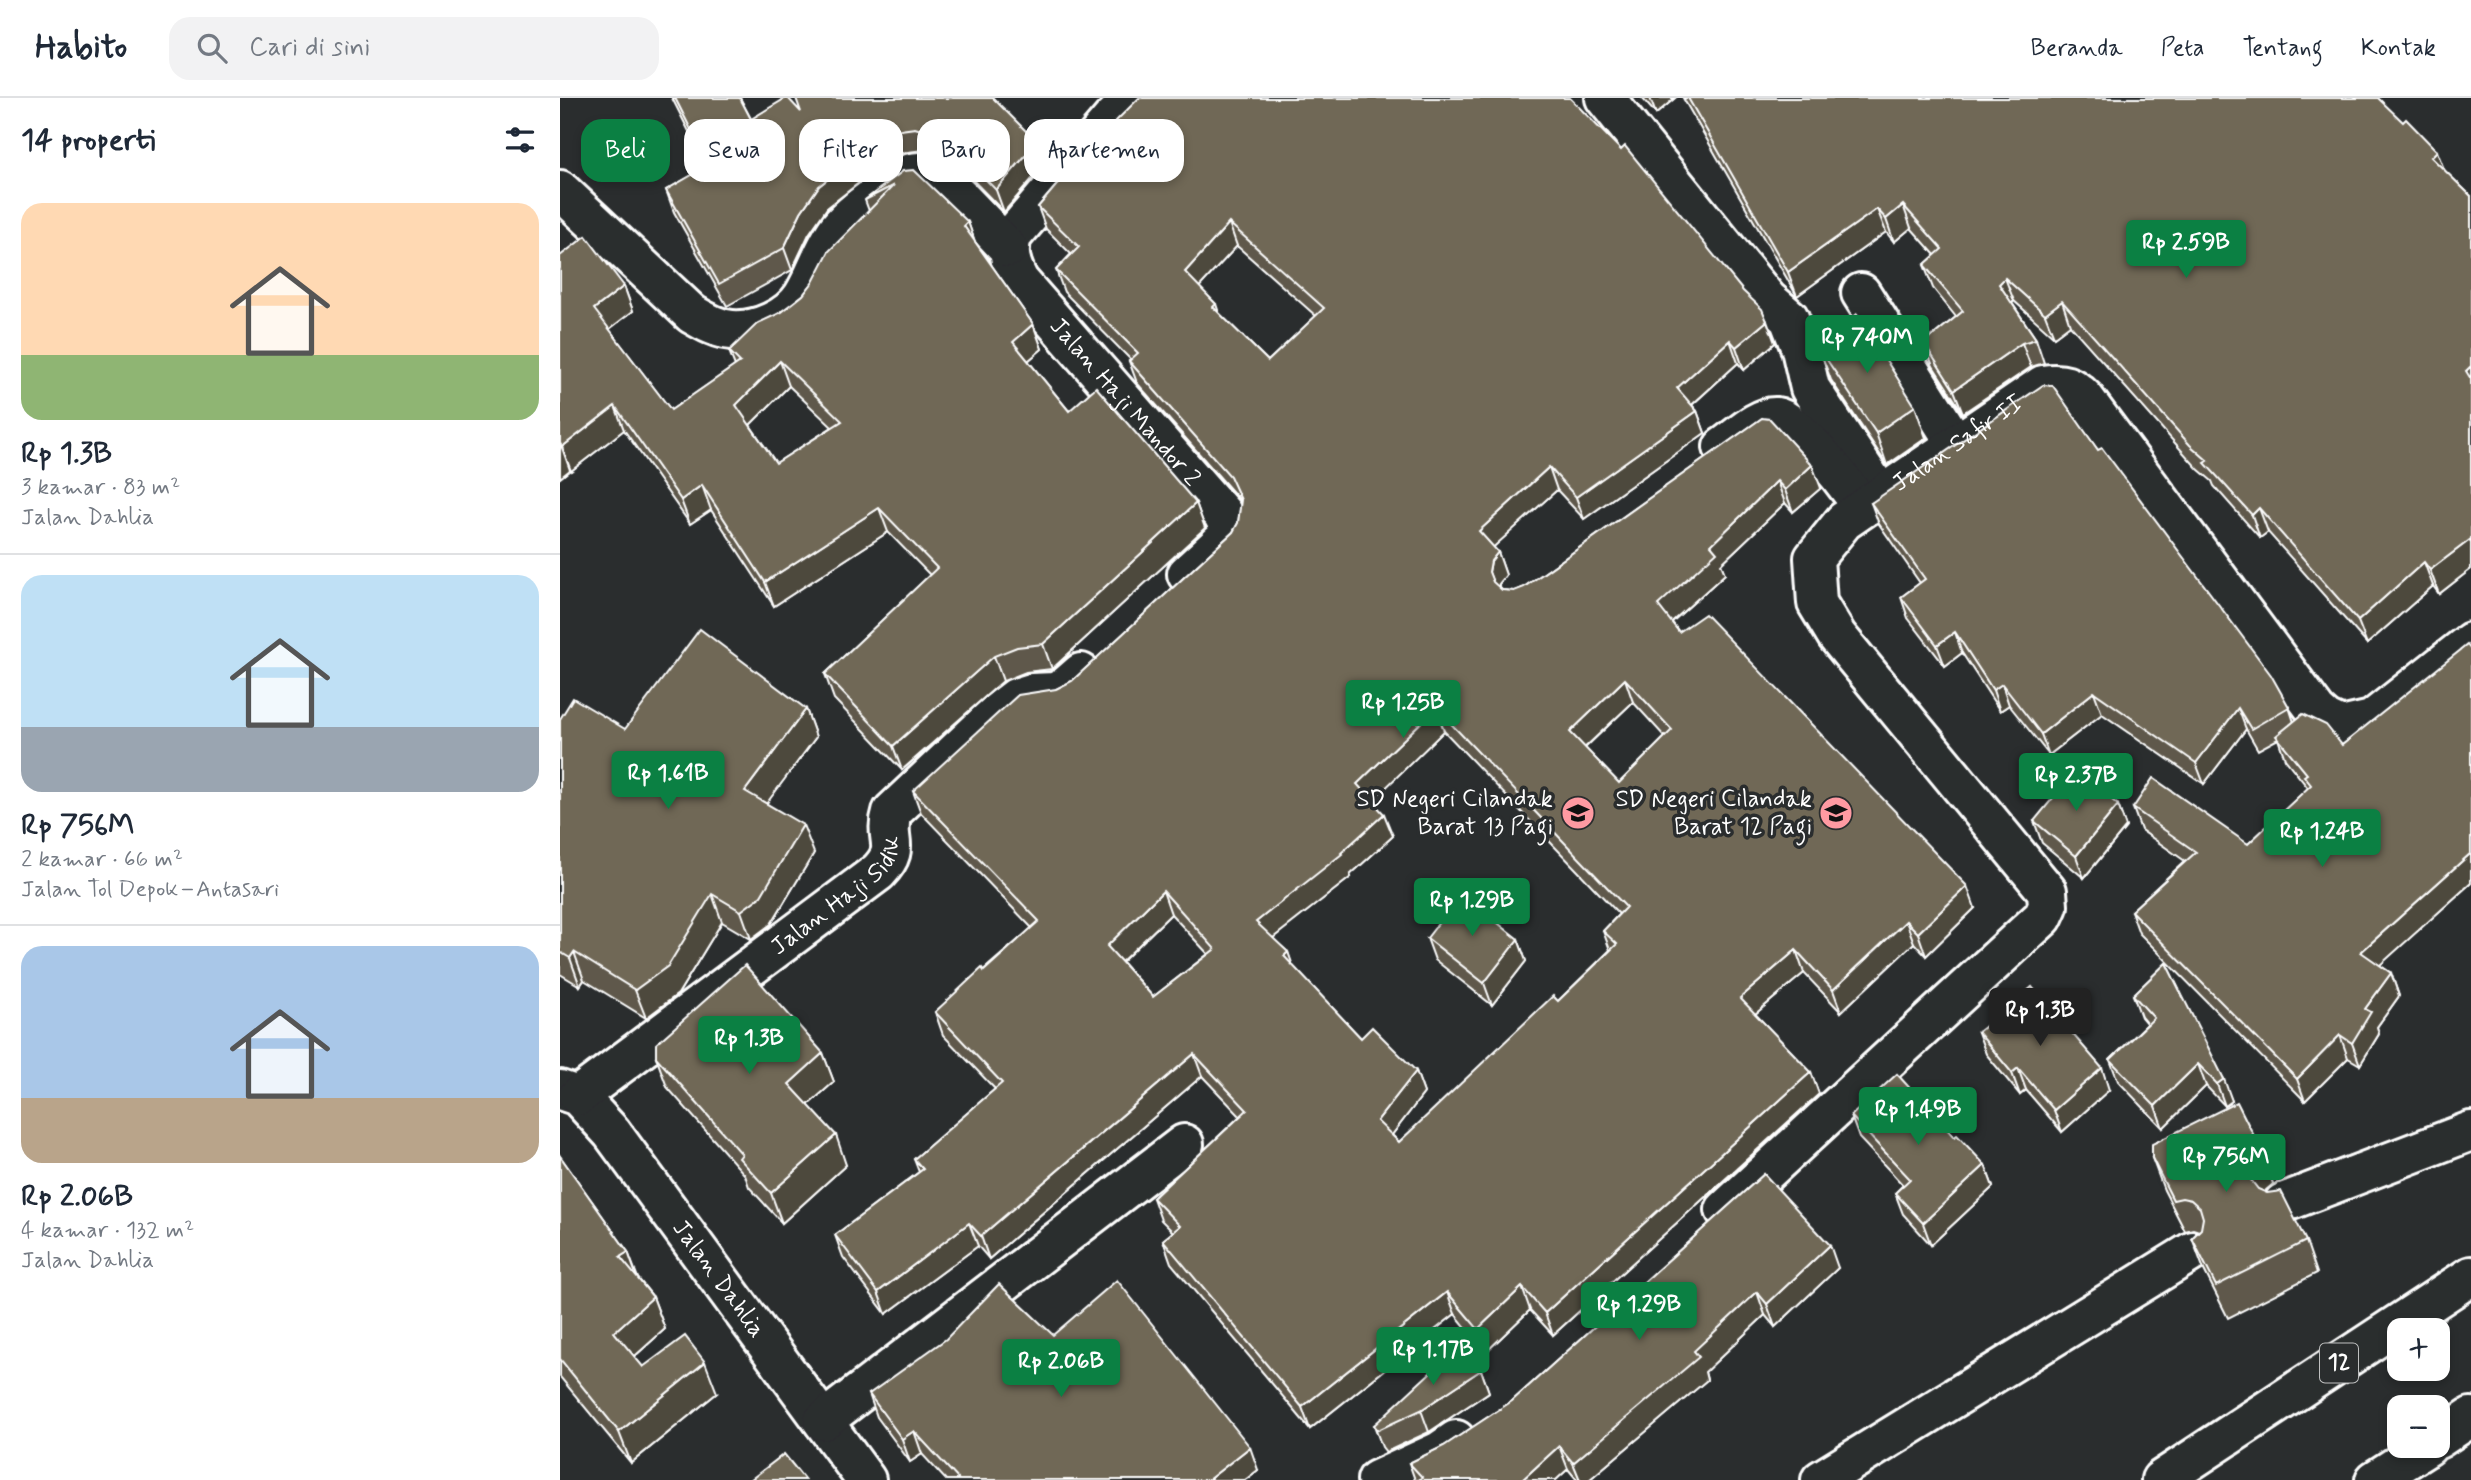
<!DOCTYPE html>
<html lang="id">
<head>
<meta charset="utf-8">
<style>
  body { margin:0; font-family:Mynerve,sans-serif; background:#f2f2f3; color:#1f2937; height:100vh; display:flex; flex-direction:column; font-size:26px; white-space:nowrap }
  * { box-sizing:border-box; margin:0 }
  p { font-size:23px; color:#747a83 }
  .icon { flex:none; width:38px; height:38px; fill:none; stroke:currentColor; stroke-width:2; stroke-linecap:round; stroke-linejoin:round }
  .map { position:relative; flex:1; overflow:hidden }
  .panel { display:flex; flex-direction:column; background:#fff; width:560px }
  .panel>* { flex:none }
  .guide { position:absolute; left:21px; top:21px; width:665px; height:63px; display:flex; gap:14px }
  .tools { position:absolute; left:1827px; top:1220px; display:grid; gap:14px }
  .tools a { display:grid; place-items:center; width:63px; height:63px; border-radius:14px; background:#fff; box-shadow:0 4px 10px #0003; font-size:35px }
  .price { position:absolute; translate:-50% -60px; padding:0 16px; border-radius:7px; background:#0b8043; color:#fff; font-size:23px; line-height:46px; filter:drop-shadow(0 2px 4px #0008) }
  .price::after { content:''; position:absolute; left:50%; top:42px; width:21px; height:16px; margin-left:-10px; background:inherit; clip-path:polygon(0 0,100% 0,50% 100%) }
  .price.current { background:#222; color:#fff }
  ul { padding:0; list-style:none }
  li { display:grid; align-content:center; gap:14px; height:371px; padding:0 21px }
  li+li { border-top:2px solid #e0e1e3 }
  li span { display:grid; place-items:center; height:217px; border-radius:21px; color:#555 }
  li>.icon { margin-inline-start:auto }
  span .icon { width:126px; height:126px; fill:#fffc; stroke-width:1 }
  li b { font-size:30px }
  h2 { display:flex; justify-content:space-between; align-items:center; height:84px; padding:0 21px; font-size:30px }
  .chip { padding:0 24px; border-radius:21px; background:#fff; box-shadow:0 4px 10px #0003; font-size:24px; line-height:63px }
  .chip.current { background:#0b8043; color:#fff }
  header { display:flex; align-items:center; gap:42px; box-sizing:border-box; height:98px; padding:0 35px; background:#fff; border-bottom:2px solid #e0e1e3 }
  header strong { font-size:33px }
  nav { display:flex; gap:38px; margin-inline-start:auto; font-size:24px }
  .search { width:490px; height:63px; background:#f2f2f3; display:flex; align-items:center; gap:18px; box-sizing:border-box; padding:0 24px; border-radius:21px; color:#747a83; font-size:26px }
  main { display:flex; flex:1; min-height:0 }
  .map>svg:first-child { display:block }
</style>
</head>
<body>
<header>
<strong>Habito</strong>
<div class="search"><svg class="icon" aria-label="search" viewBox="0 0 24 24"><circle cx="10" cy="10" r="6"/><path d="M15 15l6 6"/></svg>Cari di sini</div>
<nav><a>Beranda</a><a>Peta</a><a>Tentang</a><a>Kontak</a></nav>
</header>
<main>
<section class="panel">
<h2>14 properti<svg class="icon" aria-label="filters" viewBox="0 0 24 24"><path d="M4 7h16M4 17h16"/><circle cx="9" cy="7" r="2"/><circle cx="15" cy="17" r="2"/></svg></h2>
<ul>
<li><span style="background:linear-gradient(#ffd9b3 70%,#8fb573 0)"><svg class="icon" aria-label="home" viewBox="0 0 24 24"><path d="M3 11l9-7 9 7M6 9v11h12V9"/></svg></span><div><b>Rp 1.3B</b><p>3 kamar · 83 m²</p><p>Jalan Dahlia</p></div></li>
<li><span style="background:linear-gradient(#bfe0f5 70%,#9aa5b1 0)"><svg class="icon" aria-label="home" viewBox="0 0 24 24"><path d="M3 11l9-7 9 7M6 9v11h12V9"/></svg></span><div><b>Rp 756M</b><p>2 kamar · 66 m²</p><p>Jalan Tol Depok–Antasari</p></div></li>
<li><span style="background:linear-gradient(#a9c7e8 70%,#b9a48a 0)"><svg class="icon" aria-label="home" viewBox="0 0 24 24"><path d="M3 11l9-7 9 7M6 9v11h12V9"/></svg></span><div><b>Rp 2.06B</b><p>4 kamar · 132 m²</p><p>Jalan Dahlia</p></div></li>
</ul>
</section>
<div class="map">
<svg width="1911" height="1382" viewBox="0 0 1911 1382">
  <rect width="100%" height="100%" fill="#2a2d2e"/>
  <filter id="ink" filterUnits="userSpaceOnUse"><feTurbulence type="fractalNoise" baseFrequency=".0143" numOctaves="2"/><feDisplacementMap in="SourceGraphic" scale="14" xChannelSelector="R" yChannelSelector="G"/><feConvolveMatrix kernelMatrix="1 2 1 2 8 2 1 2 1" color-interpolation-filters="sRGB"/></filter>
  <g filter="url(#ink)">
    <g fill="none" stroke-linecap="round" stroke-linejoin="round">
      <defs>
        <g id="street">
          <path id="s1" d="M574 0 551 22 452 138C447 156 451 167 459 183L662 415C667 424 670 430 666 440L627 476"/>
          <path d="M1045 0 1208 202 1229 220 1241 251 1250 290 1321 397"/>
          <path d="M0 92 132 216C144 223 157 231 172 232 197 234 229 220 243 198 256 177 263 151 278 131 291 114 323 93 341 79 351 74 362 72 373 77 387 83 434 136 448 150"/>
          <path d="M1301 195 1396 346"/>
          <path d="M1163 349C1177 340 1198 318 1216 319 1236 321 1284 383 1297 401"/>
          <path id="s2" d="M0 992 18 998 52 1035 306 1382"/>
          <path id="s3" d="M18 998 318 774C343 748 323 743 332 714L438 614 456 600 472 595 495 594 505 589 521 575"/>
          <path id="s4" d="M1165 1112 1483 819 1488 808 1487 793 1277 538 1257 505 1254 460 1284 423 1483 287C1502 284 1512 287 1525 301L1757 614 1766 622 1781 629 1812 622 1911 544"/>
          <path d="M263 1323 624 1046"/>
          <path d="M817 1382 880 1353 896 1342"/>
        </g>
        <g id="highway">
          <path d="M1723 1105 1911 1033"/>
          <path d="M1878 1341 1911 1319"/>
          <path d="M1261 1382 1633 1153"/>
          <path d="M1601 1382 1911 1178"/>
          <path d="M1815 1382 1868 1348"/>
        </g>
      </defs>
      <use href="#street" stroke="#fff" stroke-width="44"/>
      <use href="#highway" stroke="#fff" stroke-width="44"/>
      <use href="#street" stroke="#2a2d2e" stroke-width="38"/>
      <use href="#highway" stroke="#2a2d2e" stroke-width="38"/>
    </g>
    <g fill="#5f594b" stroke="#fff" stroke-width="2" fill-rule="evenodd">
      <path d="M112 0H180L191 21 241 14 433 0 485 66 444 114 404 73 385 59 363 52 341 55 328 62 267 110 249 136 232 172 167 208 114 114 106 92 147 69Z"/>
      <path d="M1082 0H1115L1096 16Z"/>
      <path d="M1123 0H1818L1884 72 1911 98V471L1879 496 1873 488 1807 546 1708 434 1700 440 1654 388 1652 383 1638 371 1510 227 1494 239 1454 203 1452 205 1476 241 1484 265 1471 269 1403 315 1373 268 1364 245 1396 219 1373 190 1364 167 1375 157 1351 130 1334 144 1326 134 1237 198Z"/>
      <path d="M524 55 1215 245 1184 272 1178 265 1132 307 1137 313 1145 335 1024 421 997 392 933 449 938 454 946 477 939 486V489L942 492 954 493 964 489 1202 320 1261 390 1233 414 1225 405 1161 466 1165 476 1112 524 1119 534 1415 810 1366 858 1354 845 1281 914 1244 875 1195 916 1251 974 1259 996 993 1237 970 1212 926 1254 895 1216 750 1331 611 1165 603 1142 613 1134 601 1122 593 1100 680 1018 642 978 429 1161 418 1148 326 1216 283 1159 275 1137 359 1074 354 1061 435 991 383 937 375 914 472 830 361 715 353 693 496 591 512 583 673 434 678 425 681 405 679 401 577 285 569 263 571 262 504 194 496 172 511 156 486 131 478 109ZM677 148 756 218 708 263 659 215 656 206 639 189ZM1073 604 1105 639 1059 685 1025 650ZM884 633 1059 816 1043 833 1050 852 998 903 839 1044 832 1037 864 995 856 973 801 940 732 867 728 854 712 840 791 779 790 777 833 738 812 702ZM611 816 648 856 593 899 562 864Z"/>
      <path d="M343 73 408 124 415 144 473 226 482 251 468 263 509 313 636 405 645 430 492 571 466 574 443 583 342 672 274 601 265 576 370 477 328 434 214 508 151 412 130 426 64 332 11 373 10 372 0 380V158L64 188 73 213 49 231 111 312 175 268 169 253 243 197 309 113 305 102ZM229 288 272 329 216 365 190 327Z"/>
      <path d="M1259 250 1366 340 1327 367 1271 282Z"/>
      <path d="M1538 352 1729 609 1734 624 1782 647 1911 552V785L1819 867 1831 875 1839 898 1817 929 1819 936 1800 967 1788 960 1745 1003 1579 835 1571 813 1625 763 1581 732 1573 710 1688 746 1748 690 1725 661 1718 641 1698 652 1686 631 1644 686 1542 616 1489 657 1449 607 1440 613 1402 555 1385 568 1348 520 1341 499 1360 485 1319 426 1311 405Z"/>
      <path d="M246 611 256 639 206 705 254 755 211 826 191 841 162 824 118 896 86 920 24 882 20 888 0 876V621L65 631Z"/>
      <path d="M1558 707 1566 729 1524 780 1482 745 1474 723Z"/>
      <path d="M867 840 958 841 966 863 932 907 875 862Z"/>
      <path d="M1606 865 1672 1003 1665 1008 1646 988 1603 1030 1558 983 1550 962 1587 926 1581 919 1573 897Z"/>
      <path d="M1418 934 1549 992 1502 1034 1466 992 1460 997 1426 956Z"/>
      <path d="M263 955 274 984 248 1007 286 1067 222 1125 189 1089 185 1077 107 989 96 959Z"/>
      <path d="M1291 1018 1394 1039 1425 1067 1433 1089 1371 1147 1343 1116 1335 1095 1343 1087 1299 1040Z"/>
      <path d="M1702 1054 1713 1086 1705 1094 1746 1143 1757 1175 1668 1220 1644 1172 1632 1140 1639 1133 1633 1131 1625 1133 1604 1092 1592 1060Z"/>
      <path d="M0 1058 68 1154 78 1180 93 1199 105 1231 74 1259 83 1269 157 1295 71 1365 0 1279Z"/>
      <path d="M1204 1076 1278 1170 1215 1229 1205 1217 1145 1274 1147 1282 1029 1382H1017L1008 1371 996 1382H855L849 1365 884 1348 952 1303Z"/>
      <path d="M493 1237 698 1372 685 1382H386L362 1356 350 1364 317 1319 309 1296Z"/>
      <path d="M921 1272 929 1294 869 1334 826 1354 822 1349 814 1327Z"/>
    </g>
    <g fill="#4e483d" stroke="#fff" stroke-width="2">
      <path d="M1090 0H1115L1096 16Z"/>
      <path d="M320 40 328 62 267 110 249 136 232 172 224 150 241 114 259 88Z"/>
      <path d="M477 44 485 66 444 114 436 92Z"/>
      <path d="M1877 53 1886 76 1871 59Z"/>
      <path d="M1343 107 1351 130 1334 144 1326 121Z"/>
      <path d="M1317 111 1326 134 1237 198 1228 174Z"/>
      <path d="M408 124 417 149 404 128Z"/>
      <path d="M669 125 677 148 633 196 625 174Z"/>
      <path d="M1445 180 1454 203 1447 209 1439 186Z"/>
      <path d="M64 188 73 213 43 236 34 211Z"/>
      <path d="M1502 203 1510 227 1494 239 1485 216Z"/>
      <path d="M1207 223 1215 245 1184 272 1176 249Z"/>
      <path d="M473 226 482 251 462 268 453 244Z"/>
      <path d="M1170 242 1178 265 1125 313 1117 290Z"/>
      <path d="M1462 245 1471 269 1403 315 1394 292Z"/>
      <path d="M220 263 229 288 185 332 176 307Z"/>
      <path d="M1911 268V287L1906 273Z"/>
      <path d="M55 308 64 332 11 373 2 349Z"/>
      <path d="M1355 308 1366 340 1327 367 1316 335Z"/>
      <path d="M1137 313 1145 335 1024 421 1016 399Z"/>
      <path d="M1 347 10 372 0 380V348Z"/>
      <path d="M1252 367 1261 390 1233 414 1225 392Z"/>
      <path d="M989 369 997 392 927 455 919 433Z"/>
      <path d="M1217 383 1225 405 1161 466 1165 476 1106 529 1098 507 1151 447Z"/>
      <path d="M142 387 151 412 130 426 121 402Z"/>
      <path d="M636 405 645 430 492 571 483 546Z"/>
      <path d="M319 410 328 434 214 508 205 484Z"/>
      <path d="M1699 410 1708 434 1700 440 1692 417Z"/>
      <path d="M1911 441V471L1879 496 1870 472Z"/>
      <path d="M938 454 946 477 939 486 937 497 929 474 931 463Z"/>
      <path d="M1864 464 1873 488 1807 546 1798 523Z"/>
      <path d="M1395 534 1402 555 1385 568 1377 547Z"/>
      <path d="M434 558 443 583 342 672 333 648Z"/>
      <path d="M1065 581 1073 604 1018 656 1010 634Z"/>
      <path d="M1442 586 1449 607 1440 613 1433 592Z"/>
      <path d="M1534 594 1542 616 1489 657 1481 636Z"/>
      <path d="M876 610 884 633 806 709 797 686Z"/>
      <path d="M1678 610 1686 631 1644 686 1636 665Z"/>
      <path d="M246 611 256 639 195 721 185 693Z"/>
      <path d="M1558 707 1566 729 1524 780 1516 758Z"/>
      <path d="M824 716 833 738 790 777 791 779 704 847 696 824 781 755Z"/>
      <path d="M243 727 254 755 211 826 191 841 181 813Z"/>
      <path d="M1911 755V785L1809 877 1801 854Z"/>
      <path d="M1407 788 1415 810 1366 858 1358 835Z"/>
      <path d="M603 793 611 816 555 870 547 848Z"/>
      <path d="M152 796 162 824 118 896 86 920 75 892Z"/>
      <path d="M1346 823 1354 845 1281 914 1273 892Z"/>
      <path d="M958 841 966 863 932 907 924 885Z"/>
      <path d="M1236 852 1244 875 1188 922 1180 900Z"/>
      <path d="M14 854 24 882 20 888 10 860Z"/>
      <path d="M728 854 736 876 724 858Z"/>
      <path d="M1831 875 1839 898 1817 929 1819 936 1800 967 1792 945 1805 911Z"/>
      <path d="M1780 937 1788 960 1745 1003 1737 981Z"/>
      <path d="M263 955 274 984 239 1015 229 986Z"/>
      <path d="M634 956 642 978 429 1161 421 1138Z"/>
      <path d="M1638 966 1646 988 1603 1030 1595 1008Z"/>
      <path d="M1458 970 1466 992 1460 997 1452 975Z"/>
      <path d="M1542 970 1549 992 1502 1034 1494 1012Z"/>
      <path d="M856 973 864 995 825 1046 817 1023Z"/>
      <path d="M1251 974 1259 996 993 1237 985 1215Z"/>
      <path d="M1664 981 1672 1003 1665 1008 1657 986Z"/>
      <path d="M276 1037 286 1067 222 1125 211 1095Z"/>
      <path d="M1702 1054 1713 1086 1706 1092 1702 1101 1691 1082 1690 1069 1694 1060Z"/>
      <path d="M1425 1067 1433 1089 1371 1147 1363 1125Z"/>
      <path d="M409 1125 418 1148 326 1216 318 1194Z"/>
      <path d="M1270 1147 1278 1170 1215 1229 1207 1206Z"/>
      <path d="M68 1154 79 1185 60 1159Z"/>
      <path d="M962 1189 970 1212 926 1254 918 1231Z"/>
      <path d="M887 1194 895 1216 750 1331 742 1309Z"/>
      <path d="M1197 1194 1205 1217 1145 1274 1147 1282 1029 1382H1020L1013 1365Z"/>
      <path d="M93 1199 105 1231 66 1266 54 1234Z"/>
      <path d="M145 1264 157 1295 71 1365 59 1334Z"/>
      <path d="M921 1272 929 1294 869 1334 861 1312Z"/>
      <path d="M354 1333 362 1356 350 1364 342 1341Z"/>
      <path d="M999 1348 1008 1371 996 1382H962Z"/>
      <path d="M690 1349 698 1372 685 1382H648Z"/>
    </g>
    <g fill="#6f6757" stroke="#fff" stroke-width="2" fill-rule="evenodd">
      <path d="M115 0H180L191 21 226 0H228L241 14 236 0H433L477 44 436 92 396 51 377 37 355 30 333 33 320 40 259 88 241 114 224 150 159 186 106 92 149 67Z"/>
      <path d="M579 0H1010L1061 52 1065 48 1183 193 1202 211 1207 223 1176 249 1170 242 1117 290 1137 313 1016 399 989 369 919 433 938 454 931 463 929 474 933 484 942 492 954 493 964 489 1202 320 1210 321 1252 367 1225 392 1217 383 1151 447 1157 454 1098 507 1119 534 1145 516 1407 788 1358 835 1346 823 1273 892 1236 852 1180 900 1251 974 985 1215 962 1189 918 1231 887 1194 742 1309 603 1142 620 1128 593 1100 687 1012 634 956 421 1138 409 1125 318 1194 275 1137 363 1071 354 1061 442 985 375 914 422 870 424 873 479 823 353 693 458 597 496 591 512 583 673 434 678 425 681 402 670 378 569 263 578 255 496 172 519 149 478 109 524 55ZM669 125 764 210 708 263 653 209 656 206 625 174ZM1065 581 1112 632 1059 685 1010 634ZM876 610 1066 809 1043 833 1057 846 998 903 993 898 839 1044 817 1023 856 973 812 929 801 940 724 858 728 854 696 824 782 756 781 755 824 716 797 686ZM603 793 655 851 593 899 547 848Z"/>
      <path d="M1128 0H1818L1843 24 1846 21 1877 53 1871 59 1911 98V268L1906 273 1911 281V441L1870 472 1864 464 1798 523 1699 410 1692 417 1645 365 1648 363 1630 347 1502 203 1485 216 1445 180 1439 186 1476 241 1462 245 1394 292 1364 245 1403 213 1364 167 1382 151 1343 107 1326 121 1317 111 1228 174Z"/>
      <path d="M354 72 408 124 404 128 473 226 453 244 509 313 536 289 636 405 483 546 457 549 434 558 333 648 265 576 377 470 319 410 205 484 142 387 121 402 55 308 2 349 1 347 0 348V158L26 138 64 188 34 211 111 312 180 264 169 253 198 225 222 214 243 197 253 184 269 153 334 87 305 102 343 73ZM220 263 282 323 216 365 176 307Z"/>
      <path d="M1297 216 1355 308 1316 335 1259 250Z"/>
      <path d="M1483 287 1493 288 1538 352 1542 350 1711 577 1729 609 1691 631 1678 610 1636 665 1534 594 1481 636 1442 586 1433 592 1395 534 1377 547 1341 499 1365 481 1311 405Z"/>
      <path d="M140 531 246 611 185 693 243 727 201 798 181 813 152 796 108 868 75 892 14 854 10 860 0 854V621L13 600 65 631Z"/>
      <path d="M1907 547 1911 552V755L1801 854 1831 875 1805 911 1811 914 1792 945 1780 937 1737 981 1571 813 1636 754 1573 710 1593 680 1688 746 1751 687 1744 678 1747 676 1716 638 1743 616 1766 627 1782 647Z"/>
      <path d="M1516 672 1558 707 1516 758 1474 723Z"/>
      <path d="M901 796 958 841 924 885 867 840Z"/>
      <path d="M1606 865 1664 981 1657 986 1638 966 1595 1008 1550 962 1594 920 1573 897Z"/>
      <path d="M185 867 263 955 229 986 276 1037 211 1095 179 1060 182 1056 96 959V946Z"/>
      <path d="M1472 889 1542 970 1494 1012 1458 970 1452 975 1418 934Z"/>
      <path d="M1337 976 1394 1039 1397 1037 1425 1067 1363 1125 1335 1095 1350 1081 1291 1018Z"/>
      <path d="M1677 1004 1702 1054 1694 1060 1690 1069 1691 1082 1698 1091 1707 1095 1721 1093 1746 1143 1656 1188 1632 1140 1641 1131 1643 1120 1640 1110 1631 1102 1622 1100 1613 1102 1592 1060V1046Z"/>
      <path d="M0 1058 68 1154 60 1159 93 1199 54 1234 83 1269 125 1238 145 1264 59 1334 0 1261Z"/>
      <path d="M1204 1076 1270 1147 1207 1206 1197 1194 1134 1253 1139 1259 1013 1365 999 1348 962 1382H859L862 1379 849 1365 884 1348 952 1303Z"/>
      <path d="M557 1182 690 1349 648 1382H399L354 1333 342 1341 309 1296 386 1241 439 1186 493 1237Z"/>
      <path d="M899 1248 921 1272 861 1312 818 1332 814 1327Z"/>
      <path d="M224 1356 245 1382H190Z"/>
    </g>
  </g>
  <defs>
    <symbol id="school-disc" viewBox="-11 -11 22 22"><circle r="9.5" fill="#ff9aa2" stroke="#2a2d2e"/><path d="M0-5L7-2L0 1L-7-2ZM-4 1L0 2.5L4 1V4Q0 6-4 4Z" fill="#111"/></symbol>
  </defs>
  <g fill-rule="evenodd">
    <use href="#school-disc" x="999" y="696" width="38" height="38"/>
    <use href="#school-disc" x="1257" y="696" width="38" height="38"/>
  </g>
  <g text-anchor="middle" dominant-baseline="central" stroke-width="7" stroke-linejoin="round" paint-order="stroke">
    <rect fill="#2a2d2e" stroke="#bfc0c0" stroke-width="2" x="1760" y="1245.5" width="38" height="39" rx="5"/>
    <g font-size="23" font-weight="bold" fill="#fff">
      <text x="1779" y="1265">12</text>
    </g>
    <g font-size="24" fill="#fff" stroke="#2a2d2e">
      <text stroke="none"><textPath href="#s1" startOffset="392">Jalan Haji Mandor 2</textPath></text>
      <text stroke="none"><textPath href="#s4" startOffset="1059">Jalan Safir II</textPath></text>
      <text stroke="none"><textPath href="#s3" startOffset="329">Jalan Haji Sidik</textPath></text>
      <text stroke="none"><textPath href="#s2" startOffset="250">Jalan Dahlia</textPath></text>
    </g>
    <g font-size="24" fill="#fff" stroke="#2a2d2e" text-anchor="end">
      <text x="993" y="701">SD Negeri Cilandak<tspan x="993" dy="28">Barat 13 Pagi</tspan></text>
      <text x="1252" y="701">SD Negeri Cilandak<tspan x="1252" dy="28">Barat 12 Pagi</tspan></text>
    </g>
  </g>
</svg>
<div class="tools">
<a>+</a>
<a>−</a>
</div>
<b class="price" style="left:1626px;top:182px">Rp 2.59B</b>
<b class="price" style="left:1307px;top:277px">Rp 740M</b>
<b class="price" style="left:843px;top:642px">Rp 1.25B</b>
<b class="price" style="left:108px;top:713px">Rp 1.61B</b>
<b class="price" style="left:1516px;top:715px">Rp 2.37B</b>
<b class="price" style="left:1762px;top:771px">Rp 1.24B</b>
<b class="price" style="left:912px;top:840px">Rp 1.29B</b>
<b class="price current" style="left:1480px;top:950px">Rp 1.3B</b>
<b class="price" style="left:189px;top:978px">Rp 1.3B</b>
<b class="price" style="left:1358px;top:1049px">Rp 1.49B</b>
<b class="price" style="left:1666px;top:1096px">Rp 756M</b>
<b class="price" style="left:1079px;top:1244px">Rp 1.29B</b>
<b class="price" style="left:873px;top:1289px">Rp 1.17B</b>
<b class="price" style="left:501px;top:1301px">Rp 2.06B</b>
<div class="guide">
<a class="chip current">Beli</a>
<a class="chip">Sewa</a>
<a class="chip">Filter</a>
<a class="chip">Baru</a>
<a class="chip">Apartemen</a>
</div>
</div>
</main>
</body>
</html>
